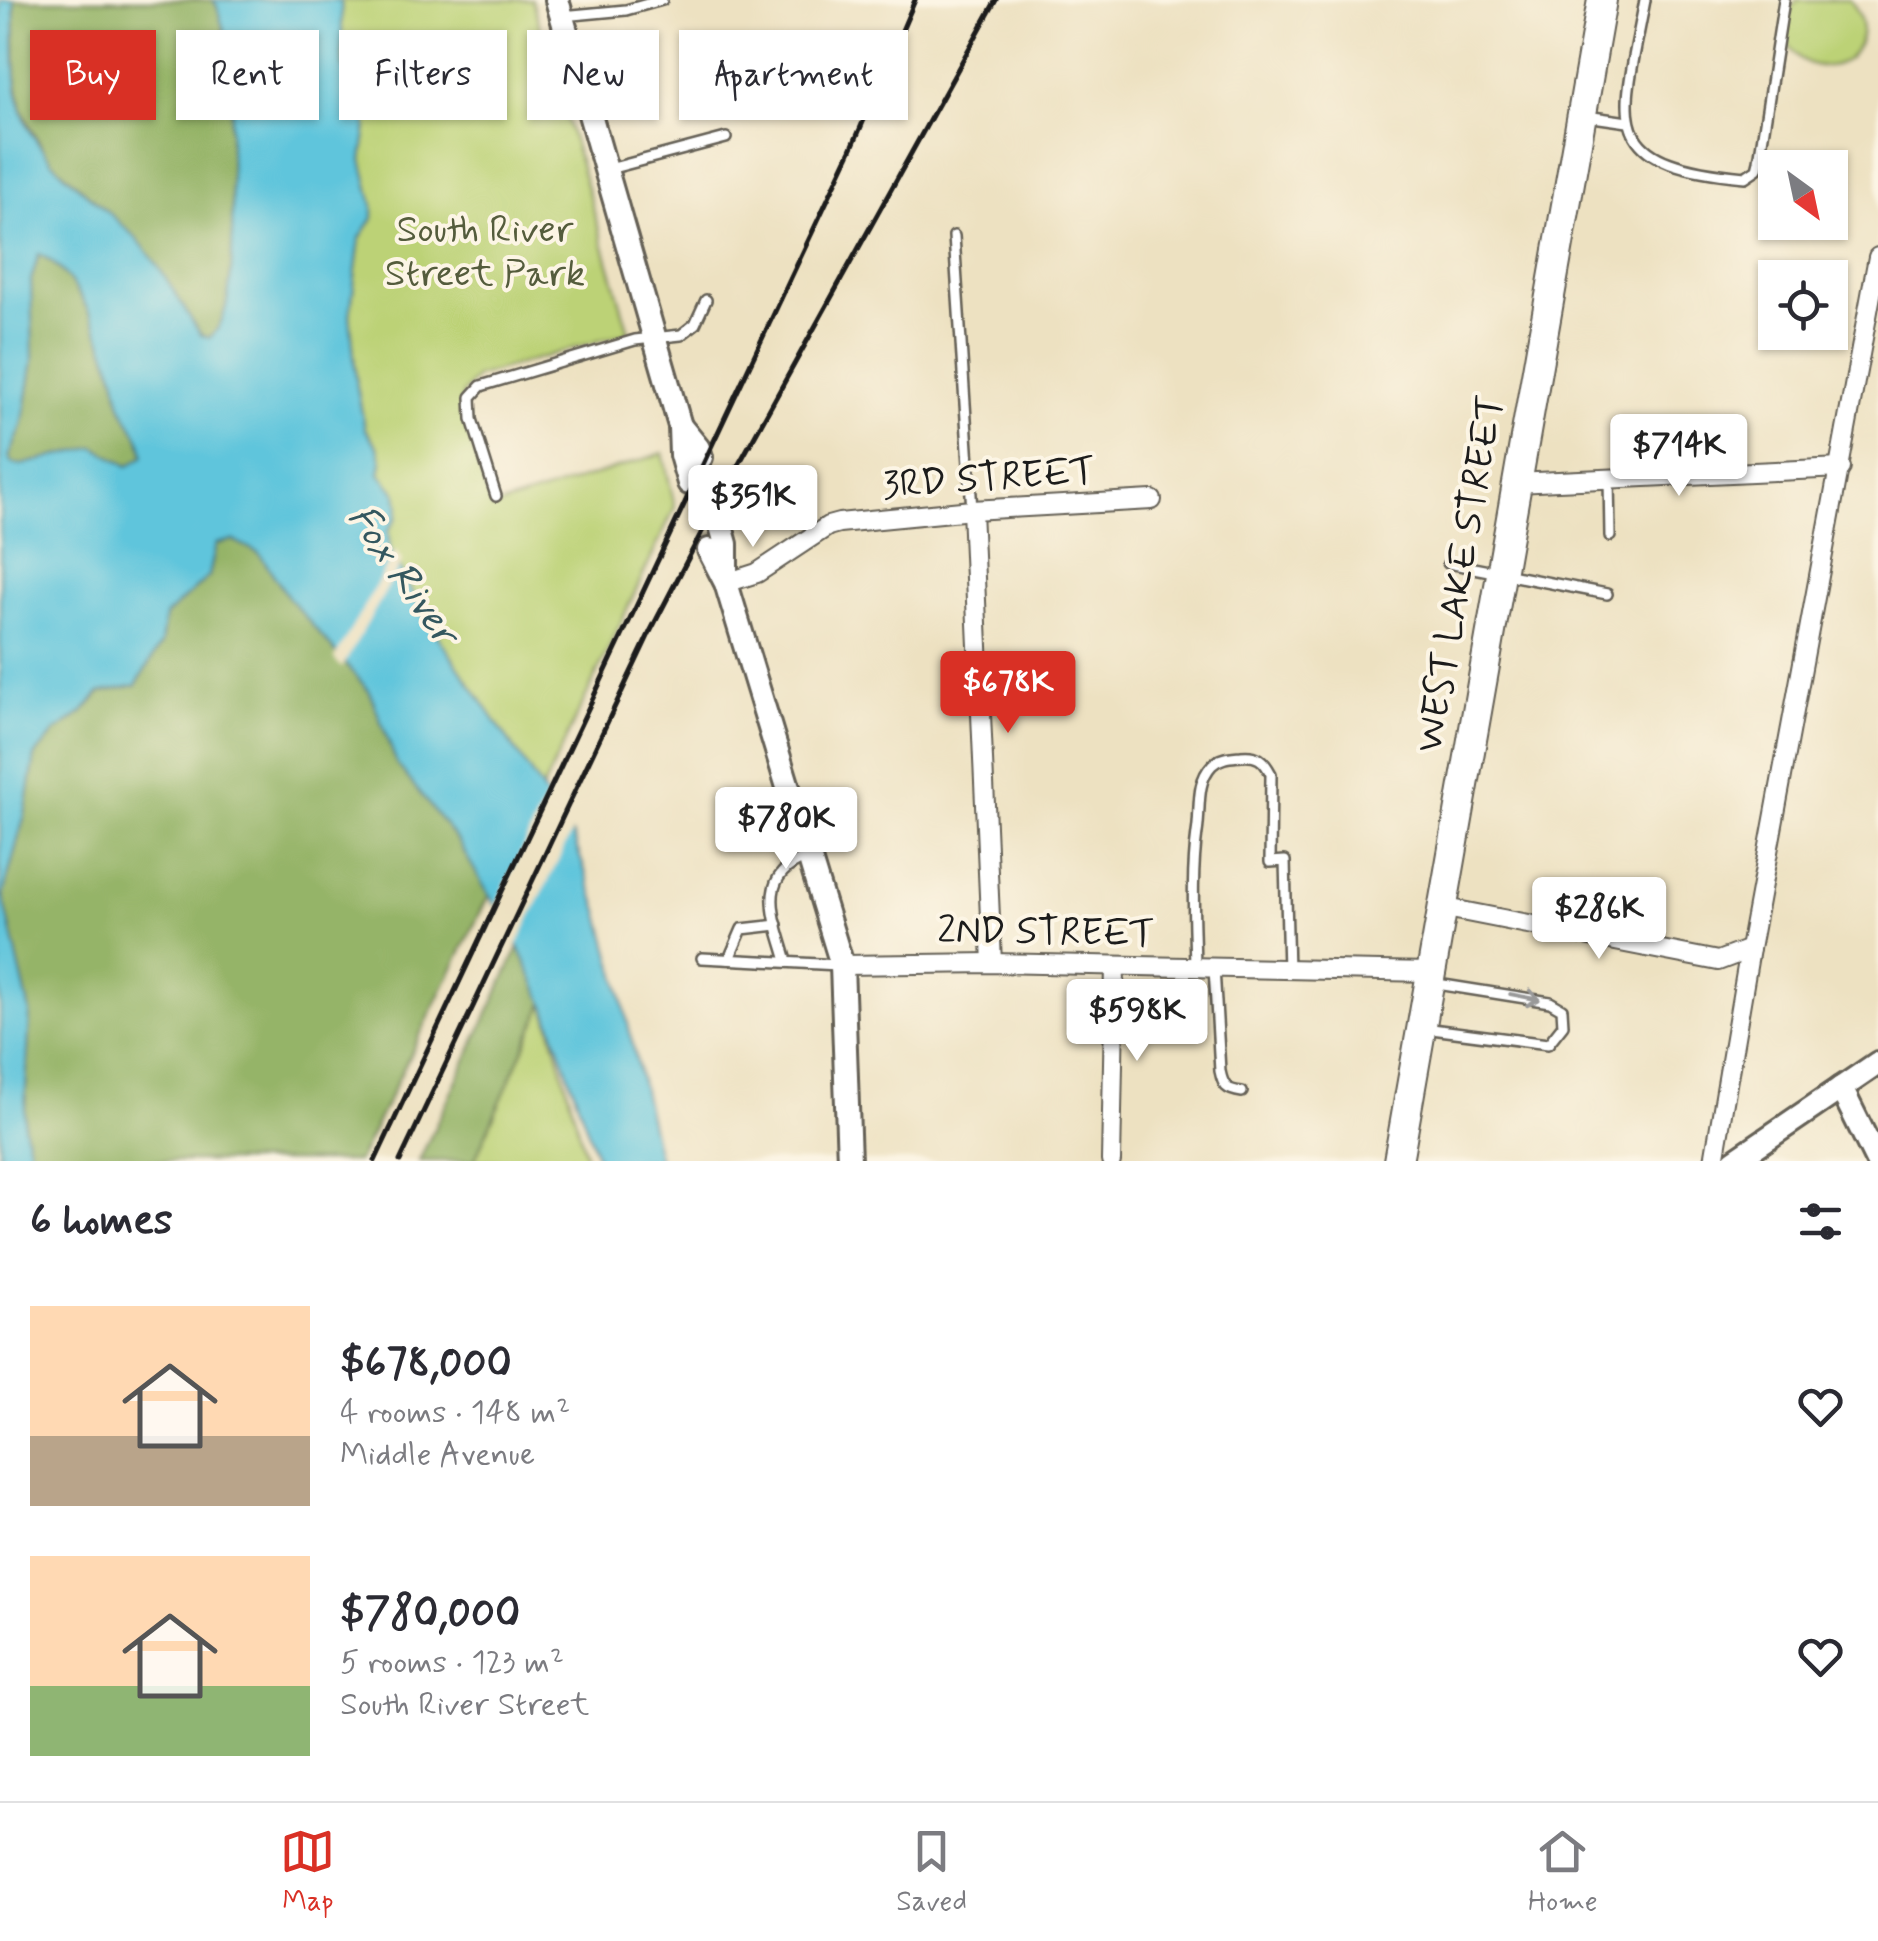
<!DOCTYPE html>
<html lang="en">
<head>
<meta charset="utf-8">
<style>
  body { margin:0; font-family:Mynerve,sans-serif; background:#f2f2f3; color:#2b2b33; height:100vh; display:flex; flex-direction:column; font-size:38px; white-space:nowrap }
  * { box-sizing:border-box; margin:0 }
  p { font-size:32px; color:#7c7c81 }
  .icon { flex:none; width:55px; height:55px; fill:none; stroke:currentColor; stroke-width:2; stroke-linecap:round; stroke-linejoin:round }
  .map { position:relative; height:1161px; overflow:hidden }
  .panel { display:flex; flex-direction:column; background:#fff; flex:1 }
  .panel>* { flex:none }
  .banner { position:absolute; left:30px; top:30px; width:1000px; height:90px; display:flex; gap:20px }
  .needle { width:65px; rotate:147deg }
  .controls { position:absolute; left:1758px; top:150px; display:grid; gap:20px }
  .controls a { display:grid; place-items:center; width:90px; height:90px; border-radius:0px; background:#fff; box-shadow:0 2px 8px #0004; font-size:50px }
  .price { position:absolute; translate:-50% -85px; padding:0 22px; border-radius:10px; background:#fff; color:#222; font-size:32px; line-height:65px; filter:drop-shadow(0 2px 5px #0008) }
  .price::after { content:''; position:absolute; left:50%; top:60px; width:30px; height:22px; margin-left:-15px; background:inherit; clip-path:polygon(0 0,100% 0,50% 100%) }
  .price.current { background:#d93025; color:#fff }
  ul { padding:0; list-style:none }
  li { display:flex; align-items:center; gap:30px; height:250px; padding:0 30px }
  li span { display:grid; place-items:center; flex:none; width:280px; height:200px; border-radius:0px; color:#555 }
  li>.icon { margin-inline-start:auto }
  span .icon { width:120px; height:120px; fill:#fffc; stroke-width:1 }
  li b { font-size:42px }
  h2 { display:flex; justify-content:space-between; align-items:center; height:120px; padding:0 30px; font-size:42px }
  .tag { padding:0 35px; border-radius:0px; background:#fff; box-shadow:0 2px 8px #0004; font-size:35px; line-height:90px }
  .tag.current { background:#d93025; color:#fff }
  .menu { display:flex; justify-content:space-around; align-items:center; height:140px; border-top:2px solid #e1e1e2; background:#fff; font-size:28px; color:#7c7c81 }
  .menu a { display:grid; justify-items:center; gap:5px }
  .menu .current { color:#d93025 }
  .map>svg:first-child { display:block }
</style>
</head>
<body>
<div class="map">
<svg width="1878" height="1161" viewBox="0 0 1878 1161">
  <rect width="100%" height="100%" fill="#fcf5e5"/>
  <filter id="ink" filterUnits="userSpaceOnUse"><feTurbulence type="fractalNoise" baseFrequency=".01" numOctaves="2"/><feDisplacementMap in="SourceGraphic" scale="20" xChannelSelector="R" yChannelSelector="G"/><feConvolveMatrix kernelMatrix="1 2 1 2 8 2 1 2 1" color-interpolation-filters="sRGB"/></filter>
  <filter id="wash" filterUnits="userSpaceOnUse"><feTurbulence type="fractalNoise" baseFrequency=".0048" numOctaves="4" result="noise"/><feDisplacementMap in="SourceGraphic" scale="40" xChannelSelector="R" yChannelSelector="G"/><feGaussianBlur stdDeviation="2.25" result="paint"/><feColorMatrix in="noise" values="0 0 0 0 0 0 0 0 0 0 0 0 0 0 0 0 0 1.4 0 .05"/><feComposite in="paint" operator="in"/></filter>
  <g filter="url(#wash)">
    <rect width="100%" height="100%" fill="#ede1c1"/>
    <g fill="#bcd276" stroke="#6c7749" stroke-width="2.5">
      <path d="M341 0H532L629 332 476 377 463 393 460 405 492 508 663 453 675 507 542 790 424 616 390 549 388 531 397 517 380 474 382 461 378 448 365 429 357 387 350 315 360 238 373 218V205L362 160 367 126 343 65Z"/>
      <path d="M1797 0H1850C1866 20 1866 40 1848 59 1807 85 1762 36 1797 0Z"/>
      <path d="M544 1003 587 1161H474Z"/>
    </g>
    <g fill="#95b467" stroke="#586842" stroke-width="2.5">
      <path d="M14 0H213L217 6C222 26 230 46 232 66 235 91 230 118 230 144 230 184 243 315 209 338L201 335 139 241 47 157 22 110 16 76Z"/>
      <path d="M39 254C77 271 103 339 115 377 118 387 118 397 122 407 130 425 142 436 144 456L128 466 95 447 21 465 11 463 9 457 22 426 26 404 33 360 31 280Z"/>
      <path d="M233 540 259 553 289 598 370 692 397 764 459 843 489 895 358 1161H32L24 1126 30 1012 3 895 25 814 35 756 55 732 82 713 100 693 136 685 161 644 165 616 209 576 216 544Z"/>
      <path d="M519 947 544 1003 474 1161H419Z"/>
    </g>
    <path fill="#5fc5dc" stroke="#3e707c" stroke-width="2.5" fill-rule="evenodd" d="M0 0H14C15 35 12 74 21 108 39 170 103 199 142 245 166 273 181 305 201 335L209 338C243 315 230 184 230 144 230 119 235 91 232 66 230 47 222 26 217 6L213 0H341L343 65 364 106 367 126 362 160 373 205V218L360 238 350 315 357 387 365 429 378 448 382 461 380 474 397 494 399 505 397 517 388 531 390 549 424 616 572 834 598 907 621 993 659 1161H598L544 1003 519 947 459 843 397 764 370 692 289 598 259 553 233 540 216 544 209 576 165 616 161 644 136 685 99 693 82 713 55 732 35 756 25 814 3 895 30 1012 24 1126 32 1161H0ZM39 254C77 271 103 339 115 377 118 387 118 397 122 407 130 425 142 436 144 456L128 466 95 447 21 465 11 463 9 457 22 426 26 404 33 360 31 280Z"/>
    <g fill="#ede1c1">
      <path d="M396 550 402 562 342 668 334 659Z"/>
      <path d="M549 791 574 828 515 950 493 911Z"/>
    </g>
  </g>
  <g filter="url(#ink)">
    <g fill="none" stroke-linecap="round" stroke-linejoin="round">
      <g stroke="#c3baa0" stroke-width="18" stroke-dasharray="18 9" stroke-linecap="butt">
        <path d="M701 457 721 526"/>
        <path d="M689 483 709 550"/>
      </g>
      <defs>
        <g id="service">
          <path d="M1645 0C1623 120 1597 163 1745 177L1757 169 1759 161 1784 0"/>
          <path d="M562 16 626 10 662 0"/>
          <path d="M1586 116 1628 122"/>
          <path d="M609 169 726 138"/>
          <path d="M954 236 972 510"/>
          <path d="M1609 479 1610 536"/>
          <path d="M496 496 472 419 471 397 481 386 635 340 681 335 695 324 706 300"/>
          <path d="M1448 563 1607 594"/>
          <path d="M702 958 839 965"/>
          <path d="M729 959 742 929 777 925"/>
          <path d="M787 961C776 921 754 876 806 858"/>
          <path d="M1195 966C1194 921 1191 877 1197 833 1201 810 1195 783 1212 765 1220 757 1231 757 1241 756 1257 754 1264 760 1271 774L1270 862 1285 861 1288 970"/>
          <path d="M1214 968 1220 1071C1223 1086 1226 1090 1242 1092"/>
          <path d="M1424 1028 1548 1044 1563 1025 1562 1009 1550 1002 1431 983"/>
        </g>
        <g id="minor">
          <path d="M1515 483 1841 468"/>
          <path d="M972 510 992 963"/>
          <path d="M726 583 757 573 828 526 839 523 972 510 1152 500"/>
          <path d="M1441 907 1718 961 1750 949"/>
          <path d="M842 965 992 963 1430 972"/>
          <path d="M1111 1161 1115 966"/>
          <path d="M1714 1161 1750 949 1878 257"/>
        </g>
        <g id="tertiary">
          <path d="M557 0 680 426 681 455 689 483"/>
          <path d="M680 426 698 448 701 457"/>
          <path d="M721 526 726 544V579"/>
          <path d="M709 550 726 583 842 965 849 1161"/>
          <path d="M1841 1088 1877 1161"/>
          <path d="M1734 1161 1878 1063"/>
        </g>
        <path id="primary" d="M1398 1161 1602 0"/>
      </defs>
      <use href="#service" stroke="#656156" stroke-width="14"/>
      <use href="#minor" stroke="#656156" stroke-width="22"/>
      <use href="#tertiary" stroke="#656156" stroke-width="28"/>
      <use href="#primary" stroke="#656156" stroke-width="32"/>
      <use href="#service" stroke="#fff" stroke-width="9"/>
      <use href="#minor" stroke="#fff" stroke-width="18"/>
      <use href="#tertiary" stroke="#fff" stroke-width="22"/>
      <use href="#primary" stroke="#fff" stroke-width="28"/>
      <g stroke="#1c1c1c" stroke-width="5">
        <path d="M375 1161 851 150 915 0"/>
        <path d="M400 1161 650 632 708 520 996 0"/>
      </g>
    </g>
    <defs><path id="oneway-shaft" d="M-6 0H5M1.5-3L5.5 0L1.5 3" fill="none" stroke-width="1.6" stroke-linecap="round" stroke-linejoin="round" transform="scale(2.5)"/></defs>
    <use stroke="#999" href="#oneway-shaft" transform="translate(1525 997) rotate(11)"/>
  </g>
  <g text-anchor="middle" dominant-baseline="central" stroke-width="8" stroke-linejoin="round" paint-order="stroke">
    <g font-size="38" fill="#545c3c" stroke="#fcf5e5">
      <text x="485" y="230">South River<tspan x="485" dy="44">Street Park</tspan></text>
    </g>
    <g font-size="38" fill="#1c1c1c" stroke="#fcf5e5">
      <text transform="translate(989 479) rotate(-4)">3RD STREET</text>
      <text transform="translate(1461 574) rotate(-80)">WEST LAKE STREET</text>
      <text transform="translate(1046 933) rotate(1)">2ND STREET</text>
    </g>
    <g font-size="40" font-style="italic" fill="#33575f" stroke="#fcf5e5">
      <text transform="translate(402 575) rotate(55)">Fox River</text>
    </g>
  </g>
</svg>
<div class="controls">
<a><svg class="needle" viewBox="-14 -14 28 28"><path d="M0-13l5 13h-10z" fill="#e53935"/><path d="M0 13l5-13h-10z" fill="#7c7c81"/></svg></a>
<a><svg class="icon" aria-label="locate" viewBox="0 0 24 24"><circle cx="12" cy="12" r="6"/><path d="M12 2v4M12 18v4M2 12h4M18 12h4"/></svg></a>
</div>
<b class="price" style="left:1679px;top:499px">$714K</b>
<b class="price" style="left:753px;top:550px">$351K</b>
<b class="price current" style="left:1008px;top:736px">$678K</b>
<b class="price" style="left:786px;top:872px">$780K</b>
<b class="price" style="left:1599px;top:962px">$286K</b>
<b class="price" style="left:1137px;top:1064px">$598K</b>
<div class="banner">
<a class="tag current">Buy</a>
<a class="tag">Rent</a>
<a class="tag">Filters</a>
<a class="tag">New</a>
<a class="tag">Apartment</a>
</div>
</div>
<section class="panel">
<h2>6 homes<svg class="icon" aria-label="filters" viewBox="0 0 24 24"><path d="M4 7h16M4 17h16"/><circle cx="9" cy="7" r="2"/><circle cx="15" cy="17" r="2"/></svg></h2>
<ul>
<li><span style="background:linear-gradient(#ffd9b3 65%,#b9a48a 0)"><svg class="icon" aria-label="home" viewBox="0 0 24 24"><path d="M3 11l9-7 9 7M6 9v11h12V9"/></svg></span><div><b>$678,000</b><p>4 rooms · 148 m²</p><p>Middle Avenue</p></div><svg class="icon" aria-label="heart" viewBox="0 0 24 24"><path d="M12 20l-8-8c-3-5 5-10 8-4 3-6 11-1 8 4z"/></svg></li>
<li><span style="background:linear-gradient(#ffd9b3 65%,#8fb573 0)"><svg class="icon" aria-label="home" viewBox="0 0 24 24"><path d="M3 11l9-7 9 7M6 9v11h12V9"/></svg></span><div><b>$780,000</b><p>5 rooms · 123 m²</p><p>South River Street</p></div><svg class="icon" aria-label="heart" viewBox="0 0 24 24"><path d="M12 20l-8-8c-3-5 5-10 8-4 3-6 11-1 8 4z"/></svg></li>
</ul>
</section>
<nav class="menu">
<a class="current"><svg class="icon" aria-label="map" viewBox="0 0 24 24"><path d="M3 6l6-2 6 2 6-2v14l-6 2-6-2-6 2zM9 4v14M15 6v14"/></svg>Map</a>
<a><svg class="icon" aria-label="saved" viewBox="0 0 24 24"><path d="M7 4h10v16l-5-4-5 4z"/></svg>Saved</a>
<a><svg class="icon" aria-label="home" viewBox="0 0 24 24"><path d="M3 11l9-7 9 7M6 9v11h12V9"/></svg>Home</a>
</nav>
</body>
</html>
